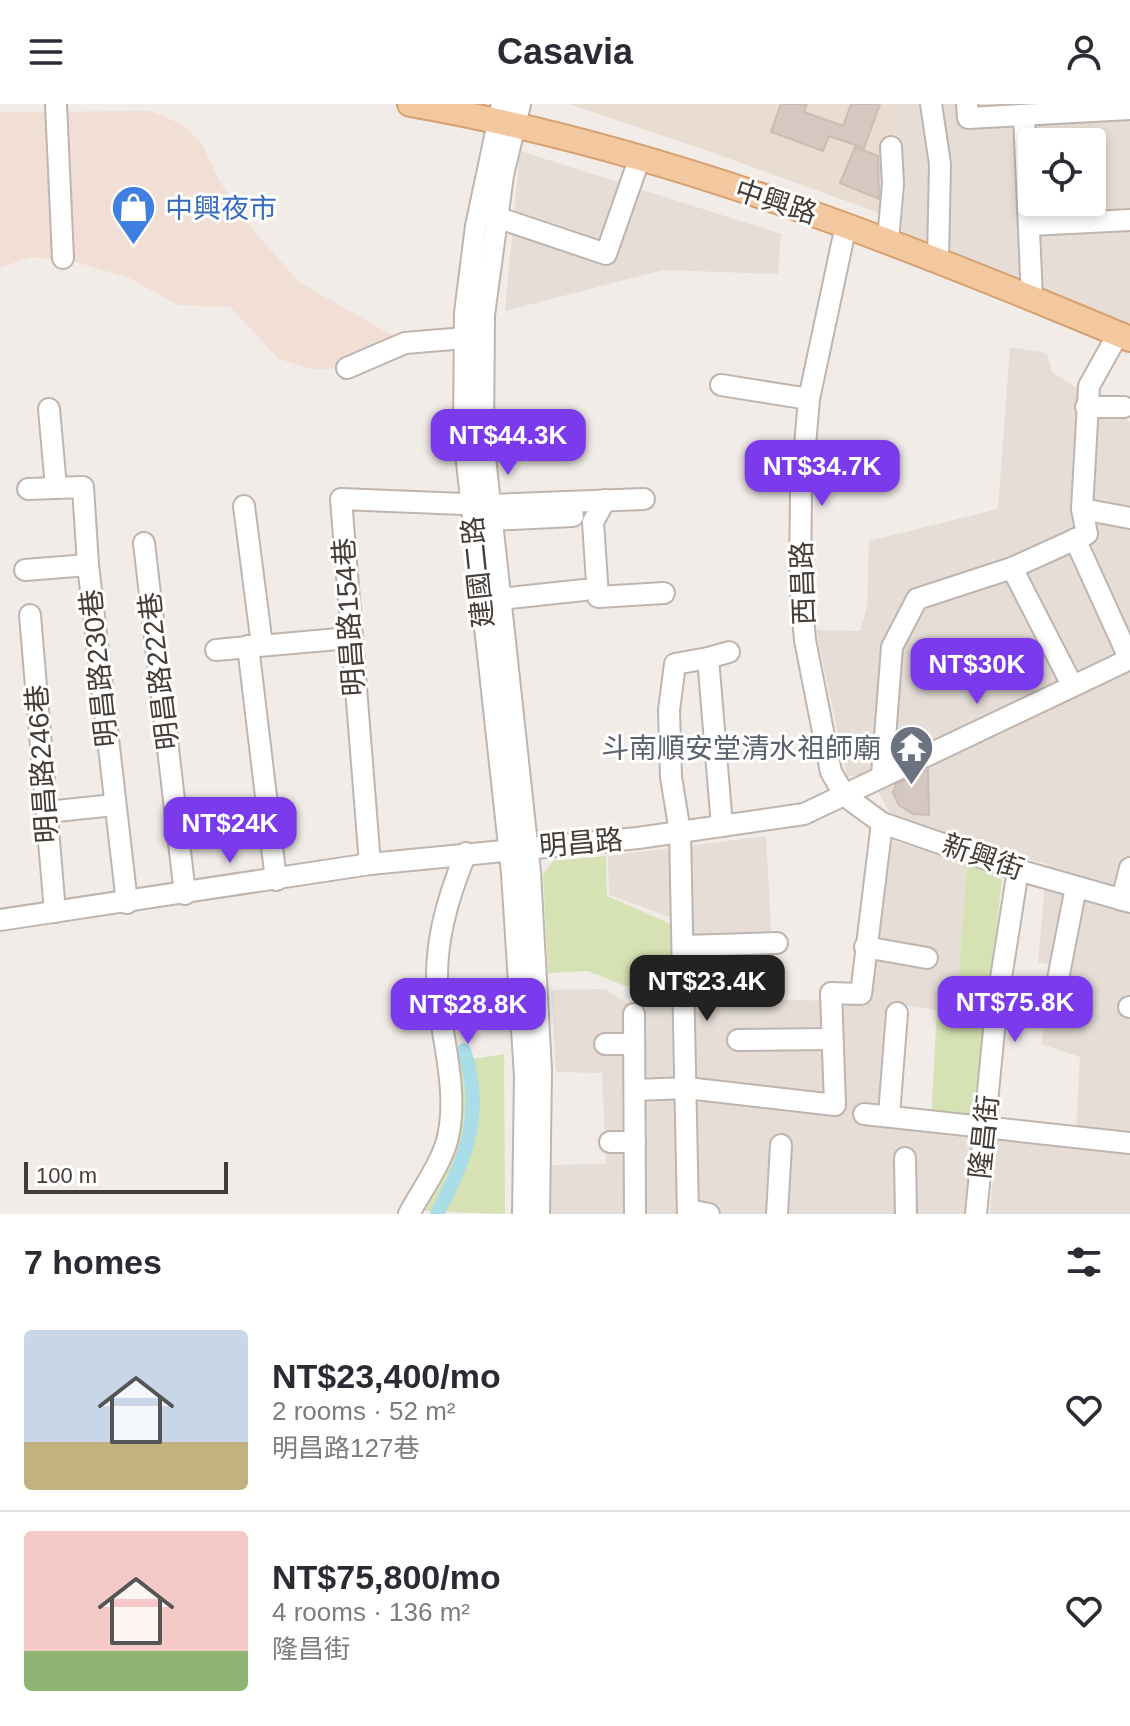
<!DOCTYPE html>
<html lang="en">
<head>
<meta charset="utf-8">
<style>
  body { margin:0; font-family:Helvetica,"Noto Sans TC",sans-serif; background:#f7f7f7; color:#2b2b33; height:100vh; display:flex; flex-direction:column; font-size:30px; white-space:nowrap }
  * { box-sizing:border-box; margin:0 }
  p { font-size:26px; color:#7c7c81 }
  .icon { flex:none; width:44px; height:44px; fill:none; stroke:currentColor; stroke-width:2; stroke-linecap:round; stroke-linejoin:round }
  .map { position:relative; height:1110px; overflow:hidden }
  .sheet { display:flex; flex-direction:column; background:#fff; flex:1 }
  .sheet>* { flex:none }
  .tools { position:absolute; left:1018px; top:24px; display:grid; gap:16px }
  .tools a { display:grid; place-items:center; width:88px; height:88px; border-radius:8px; background:#fff; box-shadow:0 4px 12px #0003; font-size:40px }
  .scale { position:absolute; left:24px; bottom:20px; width:204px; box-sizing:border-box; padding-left:8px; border:4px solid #443c37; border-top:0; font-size:22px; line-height:28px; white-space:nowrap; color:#443c37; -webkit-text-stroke:6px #fff; paint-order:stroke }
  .price { position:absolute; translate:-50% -68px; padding:0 18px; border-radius:16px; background:#7c3aed; color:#fff; font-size:26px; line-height:52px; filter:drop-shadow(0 2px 4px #0008) }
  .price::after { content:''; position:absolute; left:50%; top:48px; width:24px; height:18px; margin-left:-12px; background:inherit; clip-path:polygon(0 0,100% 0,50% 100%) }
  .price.active { background:#222; color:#fff }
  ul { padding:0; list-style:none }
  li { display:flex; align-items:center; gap:24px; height:200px; padding:0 24px }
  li+li { border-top:2px solid #e1e1e2 }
  li span { display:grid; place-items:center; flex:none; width:224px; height:160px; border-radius:8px; color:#555 }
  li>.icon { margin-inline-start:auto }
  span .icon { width:96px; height:96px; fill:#fffc; stroke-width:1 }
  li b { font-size:34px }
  h2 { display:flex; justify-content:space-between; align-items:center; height:96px; padding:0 24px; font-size:34px }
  header { display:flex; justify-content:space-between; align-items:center; height:104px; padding:0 24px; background:#fff; font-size:36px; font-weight:700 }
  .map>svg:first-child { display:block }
</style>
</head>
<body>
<header><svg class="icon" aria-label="menu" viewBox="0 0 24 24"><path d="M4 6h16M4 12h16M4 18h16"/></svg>Casavia<svg class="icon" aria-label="person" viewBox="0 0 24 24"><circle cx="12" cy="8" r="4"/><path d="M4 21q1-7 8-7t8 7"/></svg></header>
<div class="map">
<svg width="1130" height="1110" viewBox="0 0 1130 1110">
  <rect width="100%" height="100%" fill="#f1ece7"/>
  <g fill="#e5ddd6" fill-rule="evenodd">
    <path d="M892 0H1130V225L902 130ZM1032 38H1092V98H1032Z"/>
    <path d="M520 47 781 130 778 170 663 166 505 207Z"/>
    <path d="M1010 243 1047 249 1052 268 1130 318V1110H990L997 1025 1076 1030 1080 953 1041 940 1053 861 1038 858 1047 760 937 733 893 715 868 669 847 673 816 526 860 527 867 504 869 437 998 405Z"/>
    <path d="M766 732 775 896 861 897 890 736 967 758 956 909 891 899 884 1009 973 1023 966 1110H550L551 1061 606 1060 602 969 556 968 551 886 605 885 633 903 692 901 689 820 609 791 608 752Z"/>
  </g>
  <path fill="#f1ded4" d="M150 7 181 20 201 38 220 78 259 133 299 178 405 239 349 263 316 266 279 255 230 203 179 201 127 173 72 157 30 153 0 164V8Z"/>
  <path fill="#e9ddd2" d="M569 0H894L896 115 708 47Z"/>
  <g fill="#d7e2b4">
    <path d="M606 752 607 792 676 822V884L625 882 588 867 548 869 543 770 553 757Z"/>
    <path d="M967 758 1002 776 973 1023 931 1017 937 906 956 908Z"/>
    <path d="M504 950 505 1110 423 1107 457 1033 460 957Z"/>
  </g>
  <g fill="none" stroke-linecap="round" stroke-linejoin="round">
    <path stroke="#a9dde8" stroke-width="14" d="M437 1110C466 1055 485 1009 464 946"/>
  </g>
  <g fill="#d5c8c1" stroke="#ccbcb2" stroke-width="2">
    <path d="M781 0H807L804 8 843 22 851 0H880L864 44 829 32 823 47 771 28Z"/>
    <path d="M855 43 878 52 879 95 840 79Z"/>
    <path d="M928 666 929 711 913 710 899 701 893 689 896 680Z"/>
  </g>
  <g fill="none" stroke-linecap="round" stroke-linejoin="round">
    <defs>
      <g id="minor">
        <path d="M56 0 63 154"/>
        <path d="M502 0 476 122 465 209 464 331 512 769 525 972 523 1110"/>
        <path d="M520 0 503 71 484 211 483 335 530 768 541 966 539 1110"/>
        <path d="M931 0 940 60 938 156"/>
        <path d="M967 0 968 14 1130 5"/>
        <path d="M1024 11 1032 195"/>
        <path d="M496 113 606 150 640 53"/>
        <path d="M846 121 809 295 801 388 800 478 805 536 831 668 845 692 882 719 1018 766 1130 798"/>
        <path d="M1031 121 1130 116"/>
        <path d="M888 136 893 80 891 43"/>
        <path d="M1118 230 1089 282 1082 405 1130 414"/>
        <path d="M347 264 405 239 465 234"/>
        <path d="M721 281 809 295"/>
        <path d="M1086 303H1124"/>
        <path d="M49 305 56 383"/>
        <path d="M28 385 83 383 88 461 127 799"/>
        <path d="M605 396 593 418 598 493 664 489"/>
        <path d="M244 402 262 541"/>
        <path d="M490 416 573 412"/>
        <path d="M1075 435 1130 556"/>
        <path d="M144 439 185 790"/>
        <path d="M1012 464 1072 581"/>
        <path d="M25 466 88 461"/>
        <path d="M500 495 584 486"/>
        <path d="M30 511 55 808"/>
        <path d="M248 542 276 776"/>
        <path d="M216 546 349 534"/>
        <path d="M882 672 892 543 917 495 1012 464 1087 430 1082 405"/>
        <path d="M47 708 114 701"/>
        <path d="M722 722 708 554 729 548"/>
        <path d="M370 760 341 395 488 401 644 395"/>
        <path d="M1122 796 1130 764"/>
        <path d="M0 816 370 760 638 734 804 710 1130 555"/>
        <path d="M684 842 777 839"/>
        <path d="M865 843 927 854"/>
        <path d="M1058 875 1076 783"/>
        <path d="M1129 903H1130"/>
        <path d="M634 910 635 1110"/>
        <path d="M738 936 831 935"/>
        <path d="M605 940H634"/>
        <path d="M635 986 687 984 835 1001 831 889 861 890 882 719"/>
        <path d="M864 1010 1130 1039"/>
        <path d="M889 1011 897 909"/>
        <path d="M610 1038H635"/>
        <path d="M905 1054 906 1110"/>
        <path d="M688 1106 709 1110"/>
        <path d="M409 1110C421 1087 442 1059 448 1033 458 987 443 939 438 893 433 843 447 795 466 749"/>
        <path d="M688 1110 680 728 671 673 669 606 675 560 708 554"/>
        <path d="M777 1110 781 1041"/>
        <path d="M976 1110 996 906 1018 766"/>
      </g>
      <path id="major" d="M410 0C659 43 897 137 1130 235"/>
    </defs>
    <use href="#minor" stroke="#bfb5ae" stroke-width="24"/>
    <use href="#major" stroke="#d6a070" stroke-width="28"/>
    <use href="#minor" stroke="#fff" stroke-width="20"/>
    <use href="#major" stroke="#f3c89e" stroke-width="24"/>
  </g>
  <defs>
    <symbol id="shop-pin" viewBox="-11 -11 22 30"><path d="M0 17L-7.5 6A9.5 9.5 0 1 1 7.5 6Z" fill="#3f7fe0" stroke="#fff"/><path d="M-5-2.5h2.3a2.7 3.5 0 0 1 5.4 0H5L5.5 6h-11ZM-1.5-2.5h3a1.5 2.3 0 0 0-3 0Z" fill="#fff"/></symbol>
    <symbol id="temple-pin" viewBox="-11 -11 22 30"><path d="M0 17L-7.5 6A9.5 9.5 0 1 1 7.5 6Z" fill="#6b7280" stroke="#fff"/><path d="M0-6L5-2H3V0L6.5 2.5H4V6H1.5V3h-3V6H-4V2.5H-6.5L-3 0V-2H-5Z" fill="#fff"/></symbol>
  </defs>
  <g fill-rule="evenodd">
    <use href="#shop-pin" x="108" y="78" width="51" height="69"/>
    <use href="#temple-pin" x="886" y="618" width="51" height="69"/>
  </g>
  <g text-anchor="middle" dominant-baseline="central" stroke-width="6" stroke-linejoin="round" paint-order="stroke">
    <g font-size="28" fill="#443c37" stroke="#fff">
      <text transform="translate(776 98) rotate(18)">中興路</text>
      <text transform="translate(478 468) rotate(-96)">建國二路</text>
      <text transform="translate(803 479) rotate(-92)">西昌路</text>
      <text transform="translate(349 513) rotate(-94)">明昌路154巷</text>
      <text transform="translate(99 564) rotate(-96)">明昌路230巷</text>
      <text transform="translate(159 567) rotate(-97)">明昌路222巷</text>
      <text transform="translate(42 660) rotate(-94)">明昌路246巷</text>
      <text transform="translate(581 739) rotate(-5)">明昌路</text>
      <text transform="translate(983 753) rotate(19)">新興街</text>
      <text transform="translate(984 1033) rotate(-84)">隆昌街</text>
    </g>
    <g font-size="28" fill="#366cbe" stroke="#fff" text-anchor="start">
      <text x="165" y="104">中興夜市</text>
    </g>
    <g font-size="28" fill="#5b616d" stroke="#fff" text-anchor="end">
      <text x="881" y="644">斗南順安堂清水祖師廟</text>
    </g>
  </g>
</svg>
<div class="tools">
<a><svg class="icon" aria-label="locate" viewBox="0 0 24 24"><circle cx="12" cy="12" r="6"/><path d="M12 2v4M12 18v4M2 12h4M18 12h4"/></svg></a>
</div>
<div class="scale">100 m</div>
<b class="price" style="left:508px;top:373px">NT$44.3K</b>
<b class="price" style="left:822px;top:404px">NT$34.7K</b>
<b class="price" style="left:977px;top:602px">NT$30K</b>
<b class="price" style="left:230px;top:761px">NT$24K</b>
<b class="price active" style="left:707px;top:919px">NT$23.4K</b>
<b class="price" style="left:1015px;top:940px">NT$75.8K</b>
<b class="price" style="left:468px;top:942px">NT$28.8K</b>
</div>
<section class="sheet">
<h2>7 homes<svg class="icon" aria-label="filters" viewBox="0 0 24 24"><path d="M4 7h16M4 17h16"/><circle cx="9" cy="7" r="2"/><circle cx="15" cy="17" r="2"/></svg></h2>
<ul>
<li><span style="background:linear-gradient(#c9d6e8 70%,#c2b280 0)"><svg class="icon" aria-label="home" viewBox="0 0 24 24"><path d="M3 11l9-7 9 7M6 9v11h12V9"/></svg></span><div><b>NT$23,400/mo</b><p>2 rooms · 52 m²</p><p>明昌路127巷</p></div><svg class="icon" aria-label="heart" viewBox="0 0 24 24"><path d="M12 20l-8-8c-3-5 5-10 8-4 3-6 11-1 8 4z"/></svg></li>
<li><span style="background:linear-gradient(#f6c9c9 75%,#8fb573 0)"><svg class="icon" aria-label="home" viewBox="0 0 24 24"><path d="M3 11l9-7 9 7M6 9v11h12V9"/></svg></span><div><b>NT$75,800/mo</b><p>4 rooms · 136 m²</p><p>隆昌街</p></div><svg class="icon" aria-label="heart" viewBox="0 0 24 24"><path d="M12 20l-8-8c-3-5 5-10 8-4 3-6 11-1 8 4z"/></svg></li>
</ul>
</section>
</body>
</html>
